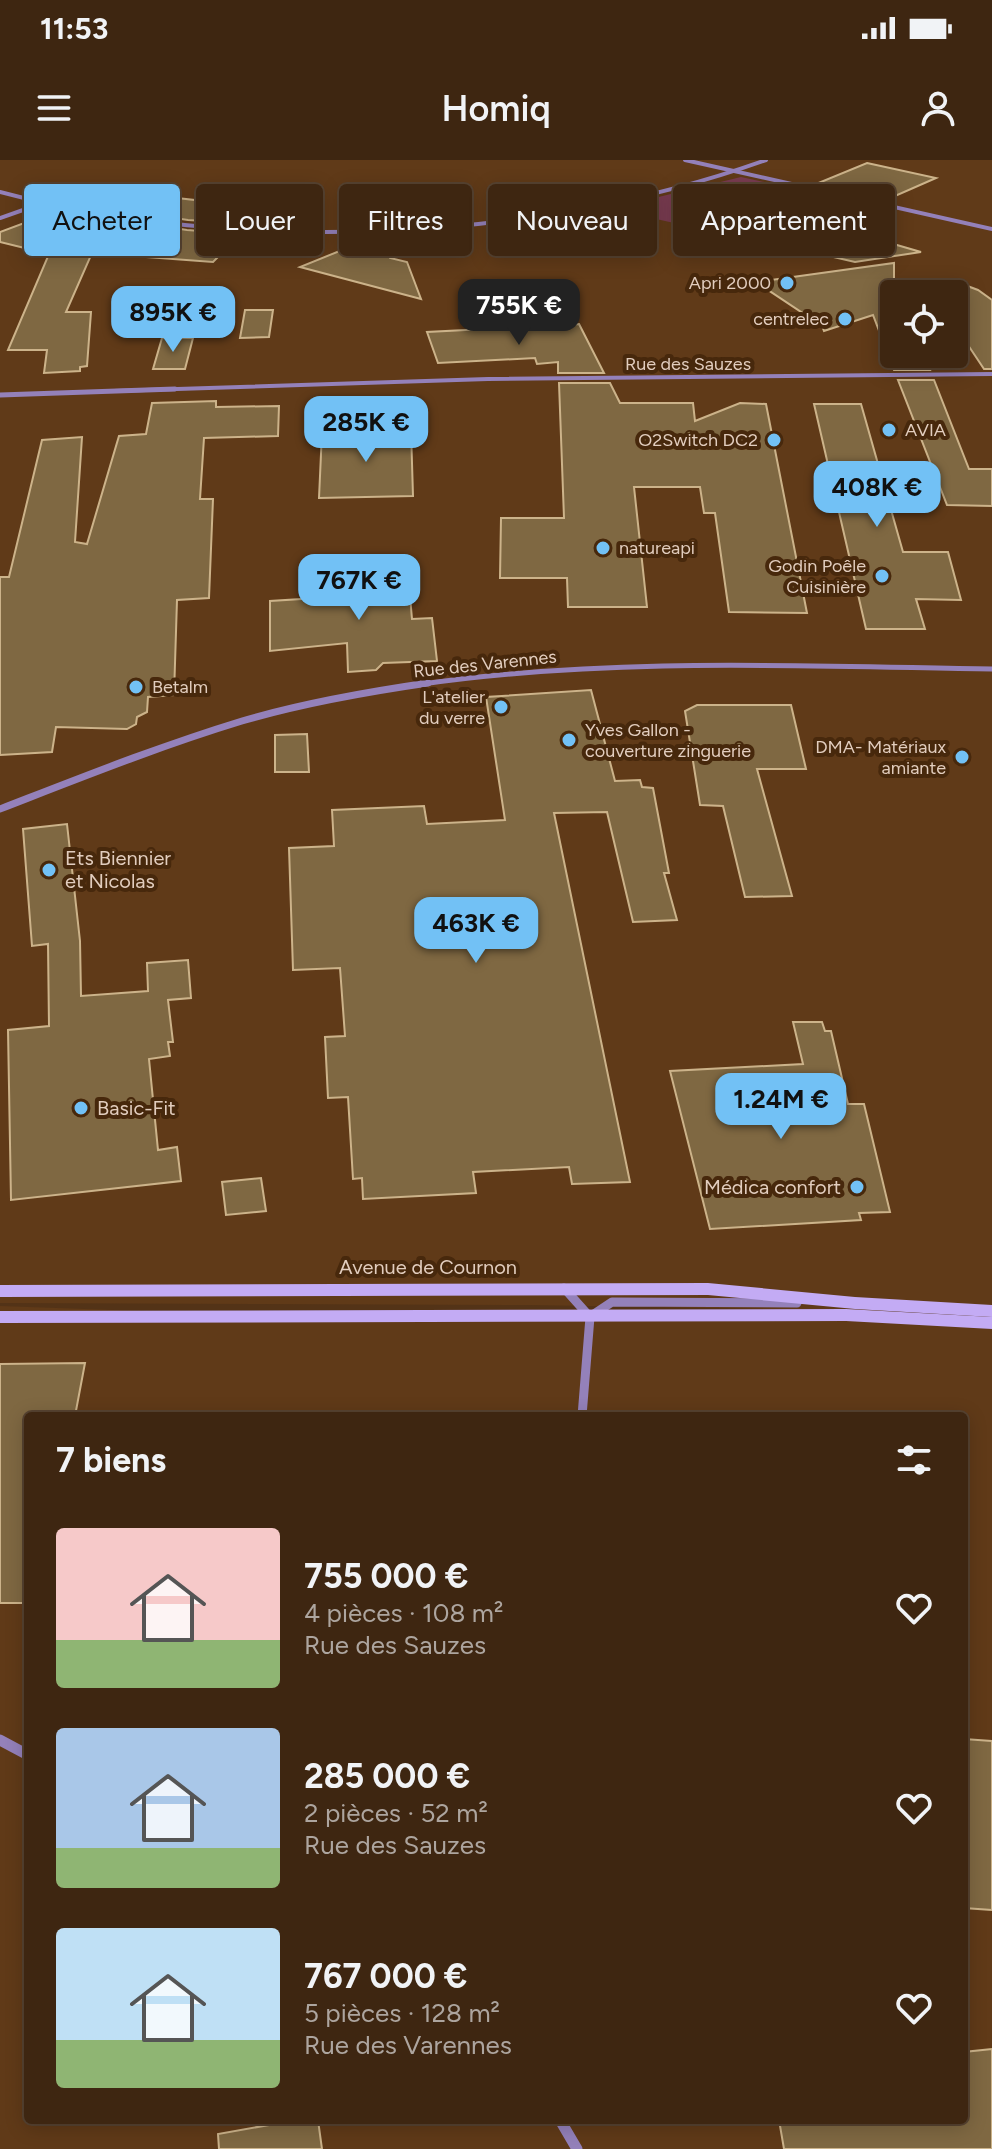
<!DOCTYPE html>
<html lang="fr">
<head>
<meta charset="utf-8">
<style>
  body { margin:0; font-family:Figtree,sans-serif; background:#452e1a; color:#f1f3f6; height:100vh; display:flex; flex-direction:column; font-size:30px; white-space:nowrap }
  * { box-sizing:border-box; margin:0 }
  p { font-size:26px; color:#ada59f }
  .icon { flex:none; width:44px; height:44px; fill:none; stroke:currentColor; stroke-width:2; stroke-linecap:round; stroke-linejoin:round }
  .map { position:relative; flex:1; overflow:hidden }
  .drawer { position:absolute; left:24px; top:1252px; width:944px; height:712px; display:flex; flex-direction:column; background:#3e2611; border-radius:8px; box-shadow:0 4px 20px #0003,0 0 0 2px #574331 }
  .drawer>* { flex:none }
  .hud { position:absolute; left:24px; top:24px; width:944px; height:72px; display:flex; gap:16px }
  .buttons { position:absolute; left:880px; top:120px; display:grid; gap:16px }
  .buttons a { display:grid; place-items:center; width:88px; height:88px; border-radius:8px; background:#3e2611; box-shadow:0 4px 20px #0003,0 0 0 2px #574331; font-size:40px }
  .price { position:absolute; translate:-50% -68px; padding:0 18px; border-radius:16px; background:#72c1f5; color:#111; font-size:26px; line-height:52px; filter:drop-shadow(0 2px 4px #0008) }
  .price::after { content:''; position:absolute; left:50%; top:48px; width:24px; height:18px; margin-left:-12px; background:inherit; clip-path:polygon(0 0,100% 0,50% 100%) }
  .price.active { background:#222; color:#fff }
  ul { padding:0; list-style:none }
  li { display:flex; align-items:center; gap:24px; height:200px; padding:0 32px }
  li span { display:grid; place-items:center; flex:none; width:224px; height:160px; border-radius:8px; color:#555 }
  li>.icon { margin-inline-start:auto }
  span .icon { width:96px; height:96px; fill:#fffc; stroke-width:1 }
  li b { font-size:34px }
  h2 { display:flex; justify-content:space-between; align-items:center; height:96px; padding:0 32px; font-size:34px }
  .chip { padding:0 28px; border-radius:8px; background:#3e2611; box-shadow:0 4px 20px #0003,0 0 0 2px #574331; font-size:28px; line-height:72px }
  .chip.active { background:#72c1f5; color:#111 }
  .status { display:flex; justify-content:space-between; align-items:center; height:56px; padding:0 40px; background:#3e2611; direction:ltr }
  .status svg { height:22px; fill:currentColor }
  header { display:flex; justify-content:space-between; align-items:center; height:104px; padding:0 32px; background:#3e2611; font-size:36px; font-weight:600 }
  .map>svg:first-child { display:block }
</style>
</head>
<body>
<div class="status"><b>11:53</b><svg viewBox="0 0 49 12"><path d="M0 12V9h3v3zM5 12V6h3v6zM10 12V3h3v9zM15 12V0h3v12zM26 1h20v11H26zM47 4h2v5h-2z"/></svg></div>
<header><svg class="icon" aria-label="menu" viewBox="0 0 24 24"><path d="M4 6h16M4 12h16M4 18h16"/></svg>Homiq<svg class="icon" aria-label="person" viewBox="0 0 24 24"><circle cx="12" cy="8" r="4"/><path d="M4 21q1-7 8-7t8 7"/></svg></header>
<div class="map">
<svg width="992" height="1989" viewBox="0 0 992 1989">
  <rect width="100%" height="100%" fill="#533317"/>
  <g fill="#603a18" fill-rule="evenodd">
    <path d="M0 0H992V1153L530 1145 0 1143ZM894 134H954V194H894Z"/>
    <path d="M0 1146 338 1158 910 1160 992 1156V1989H0ZM28 1256H964V1960H28Z"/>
  </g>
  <g fill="#7a3c51">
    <path d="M741 17 882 47 817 76 742 78 647 57 638 60 609 49Z"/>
    <path d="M589 53 620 63 580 80 557 57Z"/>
  </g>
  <g fill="#7f6842" stroke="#ccb38a" stroke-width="2">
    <path d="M867 3 936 18 886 40 816 24Z"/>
    <path d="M118 28 177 38 266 48 250 64 188 60 76 44Z"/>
    <path d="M800 31 870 47 828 65 921 92 855 102 790 87 747 54Z"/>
    <path d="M59 50 187 70 241 74 213 102 92 93 66 152H91L87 206 80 207V211L44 213 47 190H8L49 94 0 82V72Z"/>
    <path d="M352 86 386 87 390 98 407 102 421 139 300 107Z"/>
    <path d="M894 103V194H924L930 210H894L873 155 824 171 822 166 756 122Z"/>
    <path d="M954 121 978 130 992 140V209H984L954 164Z"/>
    <path d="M245 150H273L269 177 240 178Z"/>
    <path d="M579 164 604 213H558V202L537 204 535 198 438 203 427 172Z"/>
    <path d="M162 178H193L185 209H153Z"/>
    <path d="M898 220H934L969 309H992V346L947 345Z"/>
    <path d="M559 223H610L620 243H693L695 261 740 243 766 244 807 453 729 452 715 353H704L700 327H634L647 447H568L567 418H500L501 358H564Z"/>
    <path d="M216 241V247L279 246 278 276 204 278 200 339H213L209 438 177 440 174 535 148 537 147 552 137 557 136 564 127 569 56 567 52 592 0 595V417H9L42 280 82 277 75 382 87 384 119 276 146 274 152 243Z"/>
    <path d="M814 244H861L903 392H948L961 440 916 439 925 469H866Z"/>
    <path d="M411 270 413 336 319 338 322 272Z"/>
    <path d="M407 402 412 459 432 458 437 501 383 503 376 510 348 512 347 483 270 491V441L366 435 364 403Z"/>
    <path d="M591 530 615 621 640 620 642 627 653 628 669 713H664L677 760 633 762 607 652 554 653 630 1022 572 1024 569 1007 473 1012 476 1033 363 1039 362 1018 353 1019 348 937 328 938 325 877 345 876 340 808 293 810 289 688 334 686 332 650 424 646 427 664 505 660 486 537Z"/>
    <path d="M697 545H791L806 609H757L792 736 745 737 723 646 700 645 685 551Z"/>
    <path d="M307 574 309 612H275V575Z"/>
    <path d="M67 664 80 781 81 836 148 831 147 803 188 800 191 838 168 840 173 882H168L170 896 149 899 158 990 177 987 181 1021 11 1040 8 870 49 866 48 784 32 786 23 669Z"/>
    <path d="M793 862H822L825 871H831L848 944H864L890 1052 859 1053 861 1060 710 1069 670 911 803 904Z"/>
    <path d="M261 1018 266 1051 226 1055 222 1022Z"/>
    <path d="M85 1203 75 1256H28V1424L24 1443H0V1204Z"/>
    <path d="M964 1579 992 1581V1750L964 1748Z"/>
    <path d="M992 1889V1989H784L779 1960H964V1892Z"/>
    <path d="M297 1960H318L322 1989H219L218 1974Z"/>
  </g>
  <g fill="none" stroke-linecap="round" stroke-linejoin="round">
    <g stroke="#9481ba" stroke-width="4">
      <path d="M685 0 992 69"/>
      <path d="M0 32C237 95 535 83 766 0"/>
      <path d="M0 58 40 44"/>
      <path d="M114 231 488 219 992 214"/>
    </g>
    <g stroke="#9481ba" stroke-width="5">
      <path d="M0 235 175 229"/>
      <path d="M415 525C606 497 800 506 992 509"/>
    </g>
    <path stroke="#9481ba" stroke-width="7" d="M0 649C80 618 160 586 242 561 303 543 366 532 428 523"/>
    <g stroke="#9481ba" stroke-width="9">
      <path d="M564 1128 590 1157 582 1256"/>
      <path d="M594 1154 612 1142 797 1143"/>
    </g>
    <g stroke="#9481ba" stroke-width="11">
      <path d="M0 1580 28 1595"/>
      <path d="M560 1960 577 1989"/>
    </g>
    <g fill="#c3abf4" fill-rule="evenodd">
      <path d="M708 1123 855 1137 992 1145V1157L855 1149 708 1135 0 1137V1125Z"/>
      <path d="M846 1149 992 1157V1169L846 1161 0 1163V1151Z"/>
    </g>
  </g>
  <g fill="#72c1f5" stroke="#47280c" stroke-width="3">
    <circle cx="787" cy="123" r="8"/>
    <circle cx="845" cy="159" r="8"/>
    <circle cx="889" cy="270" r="8"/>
    <circle cx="774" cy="280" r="8"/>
    <circle cx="603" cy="388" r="8"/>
    <circle cx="882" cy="416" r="8"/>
    <circle cx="136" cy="527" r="8"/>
    <circle cx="501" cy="547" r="8"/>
    <circle cx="569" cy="580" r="8"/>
    <circle cx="962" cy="597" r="8"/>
    <circle cx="49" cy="710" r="8"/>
    <circle cx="81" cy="948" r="8"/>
    <circle cx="857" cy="1027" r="8"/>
  </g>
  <g text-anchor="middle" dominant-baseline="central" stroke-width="8" stroke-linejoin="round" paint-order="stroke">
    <g font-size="18" fill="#e2cdbe" stroke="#47280c" text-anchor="end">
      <text x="771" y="123">Apri 2000</text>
      <text x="829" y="159">centrelec</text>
      <text x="905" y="270" text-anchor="start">AVIA</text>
      <text x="758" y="280">O2Switch DC2</text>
      <text x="619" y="388" text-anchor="start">natureapi</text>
      <text x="866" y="406">Godin Poêle<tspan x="866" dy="21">Cuisinière</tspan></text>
      <text x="152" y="527" text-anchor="start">Betalm</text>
      <text x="485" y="537">L'atelier<tspan x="485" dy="21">du verre</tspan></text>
      <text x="585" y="570" text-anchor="start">Yves Gallon -<tspan x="585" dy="21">couverture zinguerie</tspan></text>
      <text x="946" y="587">DMA- Matériaux<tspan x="946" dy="21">amiante</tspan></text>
    </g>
    <g font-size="18" fill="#e2cdbe" stroke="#47280c">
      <text x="688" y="204">Rue des Sauzes</text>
      <text transform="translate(485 504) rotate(-6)">Rue des Varennes</text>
    </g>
    <g font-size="20" fill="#e2cdbe" stroke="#47280c" text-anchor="start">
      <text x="65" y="698">Ets Biennier<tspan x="65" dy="23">et Nicolas</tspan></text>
      <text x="97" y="948">Basic-Fit</text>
      <text x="841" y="1027" text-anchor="end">Médica confort</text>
    </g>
    <g font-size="20" fill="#e2cdbe" stroke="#47280c">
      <text x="428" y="1107">Avenue de Cournon</text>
    </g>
  </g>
</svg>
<div class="buttons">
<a><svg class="icon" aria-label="locate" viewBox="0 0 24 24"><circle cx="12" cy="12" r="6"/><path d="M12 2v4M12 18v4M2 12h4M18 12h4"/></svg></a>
</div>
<b class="price active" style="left:519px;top:187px">755K €</b>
<b class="price" style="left:173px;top:194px">895K €</b>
<b class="price" style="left:366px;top:304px">285K €</b>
<b class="price" style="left:877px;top:369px">408K €</b>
<b class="price" style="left:359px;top:462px">767K €</b>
<b class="price" style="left:476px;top:805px">463K €</b>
<b class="price" style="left:781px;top:981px">1.24M €</b>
<div class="hud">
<a class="chip active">Acheter</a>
<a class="chip">Louer</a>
<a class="chip">Filtres</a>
<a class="chip">Nouveau</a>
<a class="chip">Appartement</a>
</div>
<section class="drawer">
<h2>7 biens<svg class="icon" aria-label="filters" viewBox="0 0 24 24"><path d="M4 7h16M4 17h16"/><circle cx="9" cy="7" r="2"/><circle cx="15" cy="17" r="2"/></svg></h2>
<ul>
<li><span style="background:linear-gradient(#f6c9c9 70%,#8fb573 0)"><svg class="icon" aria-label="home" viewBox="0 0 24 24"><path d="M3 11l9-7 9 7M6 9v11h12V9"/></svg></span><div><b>755 000 €</b><p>4 pièces · 108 m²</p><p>Rue des Sauzes</p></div><svg class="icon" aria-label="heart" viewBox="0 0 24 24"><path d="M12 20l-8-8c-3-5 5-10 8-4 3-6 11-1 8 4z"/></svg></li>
<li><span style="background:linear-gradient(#a9c7e8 75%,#8fb573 0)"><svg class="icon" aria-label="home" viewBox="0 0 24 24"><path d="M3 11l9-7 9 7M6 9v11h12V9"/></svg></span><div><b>285 000 €</b><p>2 pièces · 52 m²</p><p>Rue des Sauzes</p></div><svg class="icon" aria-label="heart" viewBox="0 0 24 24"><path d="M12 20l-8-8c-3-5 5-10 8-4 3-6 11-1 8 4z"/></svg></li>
<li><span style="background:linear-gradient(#bfe0f5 70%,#8fb573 0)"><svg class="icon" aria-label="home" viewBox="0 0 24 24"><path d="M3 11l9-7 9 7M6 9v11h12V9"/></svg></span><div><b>767 000 €</b><p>5 pièces · 128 m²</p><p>Rue des Varennes</p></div><svg class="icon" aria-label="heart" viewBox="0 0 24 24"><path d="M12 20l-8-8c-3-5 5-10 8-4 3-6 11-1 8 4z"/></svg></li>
</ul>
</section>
</div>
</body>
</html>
